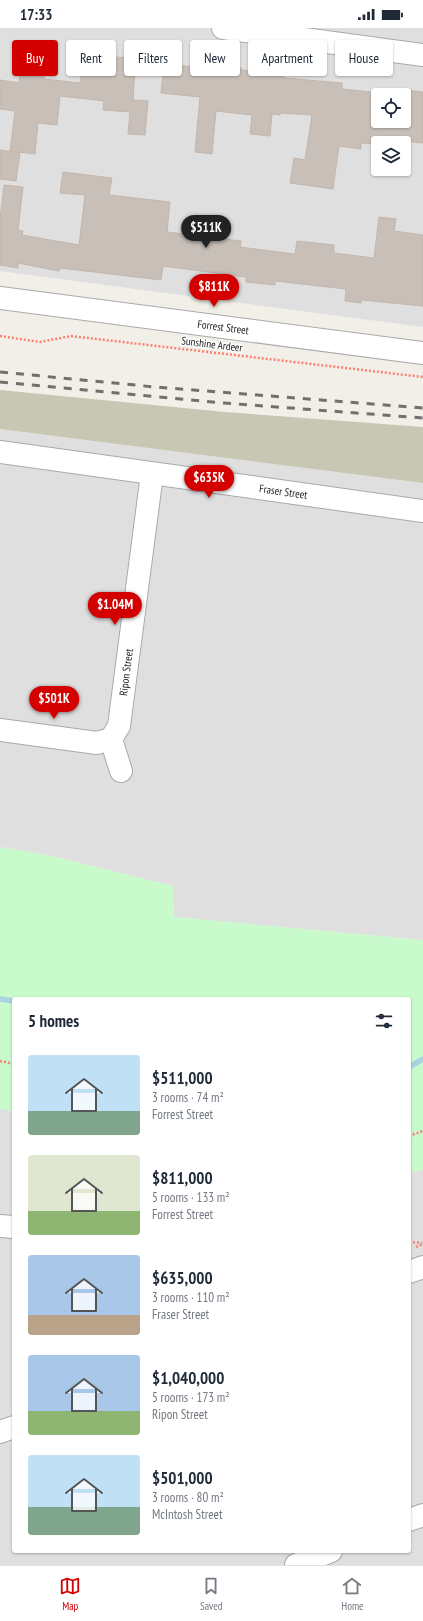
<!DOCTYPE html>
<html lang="en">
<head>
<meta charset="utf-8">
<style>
  body { margin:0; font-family:"PT Sans Narrow",sans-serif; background:#f6f6f7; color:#1f2937; height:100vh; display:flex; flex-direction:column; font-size:15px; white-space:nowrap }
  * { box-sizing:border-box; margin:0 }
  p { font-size:13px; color:#747a83 }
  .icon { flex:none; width:22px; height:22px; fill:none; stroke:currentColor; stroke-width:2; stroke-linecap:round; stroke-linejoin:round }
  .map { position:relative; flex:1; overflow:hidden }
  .sheet { position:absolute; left:12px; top:969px; width:399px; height:556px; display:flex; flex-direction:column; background:#fff; border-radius:4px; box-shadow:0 1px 3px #0004 }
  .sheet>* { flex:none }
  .top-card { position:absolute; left:12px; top:12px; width:399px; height:36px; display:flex; gap:8px }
  .controls { position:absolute; left:371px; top:60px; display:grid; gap:8px }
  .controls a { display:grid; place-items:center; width:40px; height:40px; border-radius:4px; background:#fff; box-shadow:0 1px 3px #0004; font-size:20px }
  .price { position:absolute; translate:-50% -34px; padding:0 9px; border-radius:14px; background:#d40000; color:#fff; font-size:13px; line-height:26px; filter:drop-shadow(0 1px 2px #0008) }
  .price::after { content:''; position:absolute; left:50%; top:24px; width:12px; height:9px; margin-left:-6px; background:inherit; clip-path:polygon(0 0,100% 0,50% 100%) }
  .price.on { background:#222; color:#fff }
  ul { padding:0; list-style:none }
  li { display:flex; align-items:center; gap:12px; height:100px; padding:0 16px }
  li span { display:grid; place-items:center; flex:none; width:112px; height:80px; border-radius:4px; color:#555 }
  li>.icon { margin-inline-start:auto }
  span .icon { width:48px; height:48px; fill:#fffc; stroke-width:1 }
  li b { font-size:17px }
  h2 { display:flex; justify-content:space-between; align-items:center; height:48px; padding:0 16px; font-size:17px }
  .pill { padding:0 14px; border-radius:4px; background:#fff; box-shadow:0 1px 3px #0004; font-size:14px; line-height:36px }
  .pill.on { background:#d40000; color:#fff }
  .status { display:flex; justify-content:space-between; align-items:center; height:28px; padding:0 20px; background:#fff; direction:ltr }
  .status svg { height:11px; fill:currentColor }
  .tabs { display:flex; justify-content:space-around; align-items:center; height:56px; border-top:1px solid #e0e1e3; background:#fff; font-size:11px; color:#747a83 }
  .tabs a { display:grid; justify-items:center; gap:2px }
  .tabs .on { color:#d40000 }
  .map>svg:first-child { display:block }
</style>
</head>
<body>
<div class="status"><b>17:33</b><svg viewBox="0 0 49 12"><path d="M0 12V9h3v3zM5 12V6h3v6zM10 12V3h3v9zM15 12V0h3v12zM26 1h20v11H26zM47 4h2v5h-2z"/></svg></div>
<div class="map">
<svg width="423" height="1537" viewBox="0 0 423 1537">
  <rect width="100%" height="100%" fill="#f2efe9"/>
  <g fill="#e0dfdf" fill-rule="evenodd">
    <path d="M0 0H423V299L0 243ZM378 67H404V93H378ZM378 115H404V141H378Z"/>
    <path d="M0 401 423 455V912L174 889 173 858 48 827 0 819Z"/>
    <path d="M0 1081 14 1083V1523H409V1143L416 1144 423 1141V1537H0Z"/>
  </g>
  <path fill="#c7c7b4" d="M0 362 225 384 423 399V455L0 401Z"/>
  <path fill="#c8facc" d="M0 819 48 827 173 858 174 889 423 912V1141L416 1144 409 1143V971H14V1083L0 1081Z"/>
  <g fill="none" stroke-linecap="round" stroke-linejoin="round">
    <g stroke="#aad3df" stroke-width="5.5">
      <path d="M0 971 14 973"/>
      <path d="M409 1039 423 1031"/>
    </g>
  </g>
  <g fill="#c7bfb8" stroke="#c4b6ab">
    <path d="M83 25 126 30V38L135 39 133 72 148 73 145 107 128 106 130 84 103 82 104 73 60 68 57 97 38 95 35 126 10 123 15 83 0 81V52L19 55 21 33 45 36 44 51 80 55Z"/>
    <path d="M164 36 216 41 217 37 241 40V42L284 46V50L342 55V61L401 67H378V93H404L405 62 423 64V115L383 111 374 116 361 115V121L339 118 333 161 290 155 294 130 305 132 312 87 281 85 280 87 272 86 270 108 250 106 252 87 216 83 212 126 195 124 200 69 161 65Z"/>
    <path d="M0 122 20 125 16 153 0 151Z"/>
    <path d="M63 144 112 150 109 167 170 174 167 204 241 213 240 219 295 226 297 213 334 217V225L374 230 379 189 396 191 394 203 423 207V278L361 272V275L345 273 346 261 275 253V257L246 254V249L163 238 161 252 60 240 59 243 18 235V240L0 237V191L4 157 23 159 18 202 23 203 22 207 79 217 85 167 60 165Z"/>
  </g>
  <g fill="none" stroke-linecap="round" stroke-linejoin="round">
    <defs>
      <g id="minor">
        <path d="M223 0 423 27"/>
        <path id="s1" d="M0 270 423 325"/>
        <path id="s2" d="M0 424 423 483"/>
        <path d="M0 702 97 715 111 711"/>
        <path id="s3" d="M121 743 111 711 119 698 152 446"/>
        <path d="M0 1198 14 1199"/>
        <path d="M409 1244 423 1239"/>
        <path d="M0 1404 14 1399"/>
        <path d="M409 1492 423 1487"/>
        <path d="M296 1537 331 1523"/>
      </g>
    </defs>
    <use href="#minor" stroke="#a9a9a9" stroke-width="24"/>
    <g stroke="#fa8072" stroke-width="2.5" stroke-dasharray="2 2" stroke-linecap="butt">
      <path d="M0 308 40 314 71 308 423 349"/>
      <path d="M0 1033 14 1036"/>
      <path d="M409 1108 423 1103"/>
      <path d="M409 1214 422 1215"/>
      <path d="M416 1219 423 1216"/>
    </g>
    <use href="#minor" stroke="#fff" stroke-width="22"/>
    <g stroke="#707070" stroke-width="3" stroke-dasharray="8 8" stroke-linecap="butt">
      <path d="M0 344 155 359 423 380"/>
      <path d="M0 354 224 375 423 390"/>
    </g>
  </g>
  <g text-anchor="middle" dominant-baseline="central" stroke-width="3" stroke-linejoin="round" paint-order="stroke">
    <g font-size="11" fill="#222" stroke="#fff">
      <text stroke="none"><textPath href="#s1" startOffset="225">Forrest Street</textPath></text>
      <text transform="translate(212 316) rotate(7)">Sunshine Ardeer</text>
      <text stroke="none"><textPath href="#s2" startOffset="286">Fraser Street</textPath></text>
      <text stroke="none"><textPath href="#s3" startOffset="103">Ripon Street</textPath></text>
    </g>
  </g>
</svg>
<div class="controls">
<a><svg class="icon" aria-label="locate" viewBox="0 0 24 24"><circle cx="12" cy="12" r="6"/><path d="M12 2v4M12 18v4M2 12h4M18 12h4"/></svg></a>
<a><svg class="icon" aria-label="layers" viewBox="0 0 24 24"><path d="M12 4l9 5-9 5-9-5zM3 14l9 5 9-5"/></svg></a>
</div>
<b class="price on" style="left:206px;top:221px">$511K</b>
<b class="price" style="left:214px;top:280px">$811K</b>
<b class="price" style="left:209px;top:471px">$635K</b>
<b class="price" style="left:115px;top:598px">$1.04M</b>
<b class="price" style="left:54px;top:692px">$501K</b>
<div class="top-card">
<a class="pill on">Buy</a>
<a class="pill">Rent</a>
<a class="pill">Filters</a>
<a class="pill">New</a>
<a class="pill">Apartment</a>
<a class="pill">House</a>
</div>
<section class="sheet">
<h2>5 homes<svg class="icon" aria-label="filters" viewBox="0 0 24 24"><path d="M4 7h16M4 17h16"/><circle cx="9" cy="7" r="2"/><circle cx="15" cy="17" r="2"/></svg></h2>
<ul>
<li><span style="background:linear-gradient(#bfe0f5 70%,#7fa58c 0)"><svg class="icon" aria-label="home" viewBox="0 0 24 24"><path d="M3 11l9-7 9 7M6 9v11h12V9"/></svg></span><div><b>$511,000</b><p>3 rooms · 74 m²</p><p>Forrest Street</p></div></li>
<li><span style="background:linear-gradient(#dfe7d0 70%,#8fb573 0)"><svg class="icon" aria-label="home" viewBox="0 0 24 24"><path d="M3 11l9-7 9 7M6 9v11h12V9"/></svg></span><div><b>$811,000</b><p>5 rooms · 133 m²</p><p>Forrest Street</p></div></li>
<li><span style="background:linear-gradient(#a9c7e8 75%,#b9a48a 0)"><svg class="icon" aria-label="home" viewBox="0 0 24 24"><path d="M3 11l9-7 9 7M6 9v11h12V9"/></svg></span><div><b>$635,000</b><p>3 rooms · 110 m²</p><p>Fraser Street</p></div></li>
<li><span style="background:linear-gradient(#a9c7e8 70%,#8fb573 0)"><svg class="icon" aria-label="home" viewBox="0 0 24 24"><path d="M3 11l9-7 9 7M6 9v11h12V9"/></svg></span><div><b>$1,040,000</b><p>5 rooms · 173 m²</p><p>Ripon Street</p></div></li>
<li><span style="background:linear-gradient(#bfe0f5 65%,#7fa58c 0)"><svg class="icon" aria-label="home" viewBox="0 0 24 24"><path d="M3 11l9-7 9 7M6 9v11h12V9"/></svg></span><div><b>$501,000</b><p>3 rooms · 80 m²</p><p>McIntosh Street</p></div></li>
</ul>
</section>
</div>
<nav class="tabs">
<a class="on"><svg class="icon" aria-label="map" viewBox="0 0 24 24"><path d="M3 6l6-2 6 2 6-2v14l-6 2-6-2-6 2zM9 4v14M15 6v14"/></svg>Map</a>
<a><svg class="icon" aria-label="saved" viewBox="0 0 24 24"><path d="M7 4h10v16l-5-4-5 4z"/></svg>Saved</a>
<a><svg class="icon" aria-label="home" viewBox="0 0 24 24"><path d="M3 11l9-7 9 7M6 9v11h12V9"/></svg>Home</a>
</nav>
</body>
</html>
